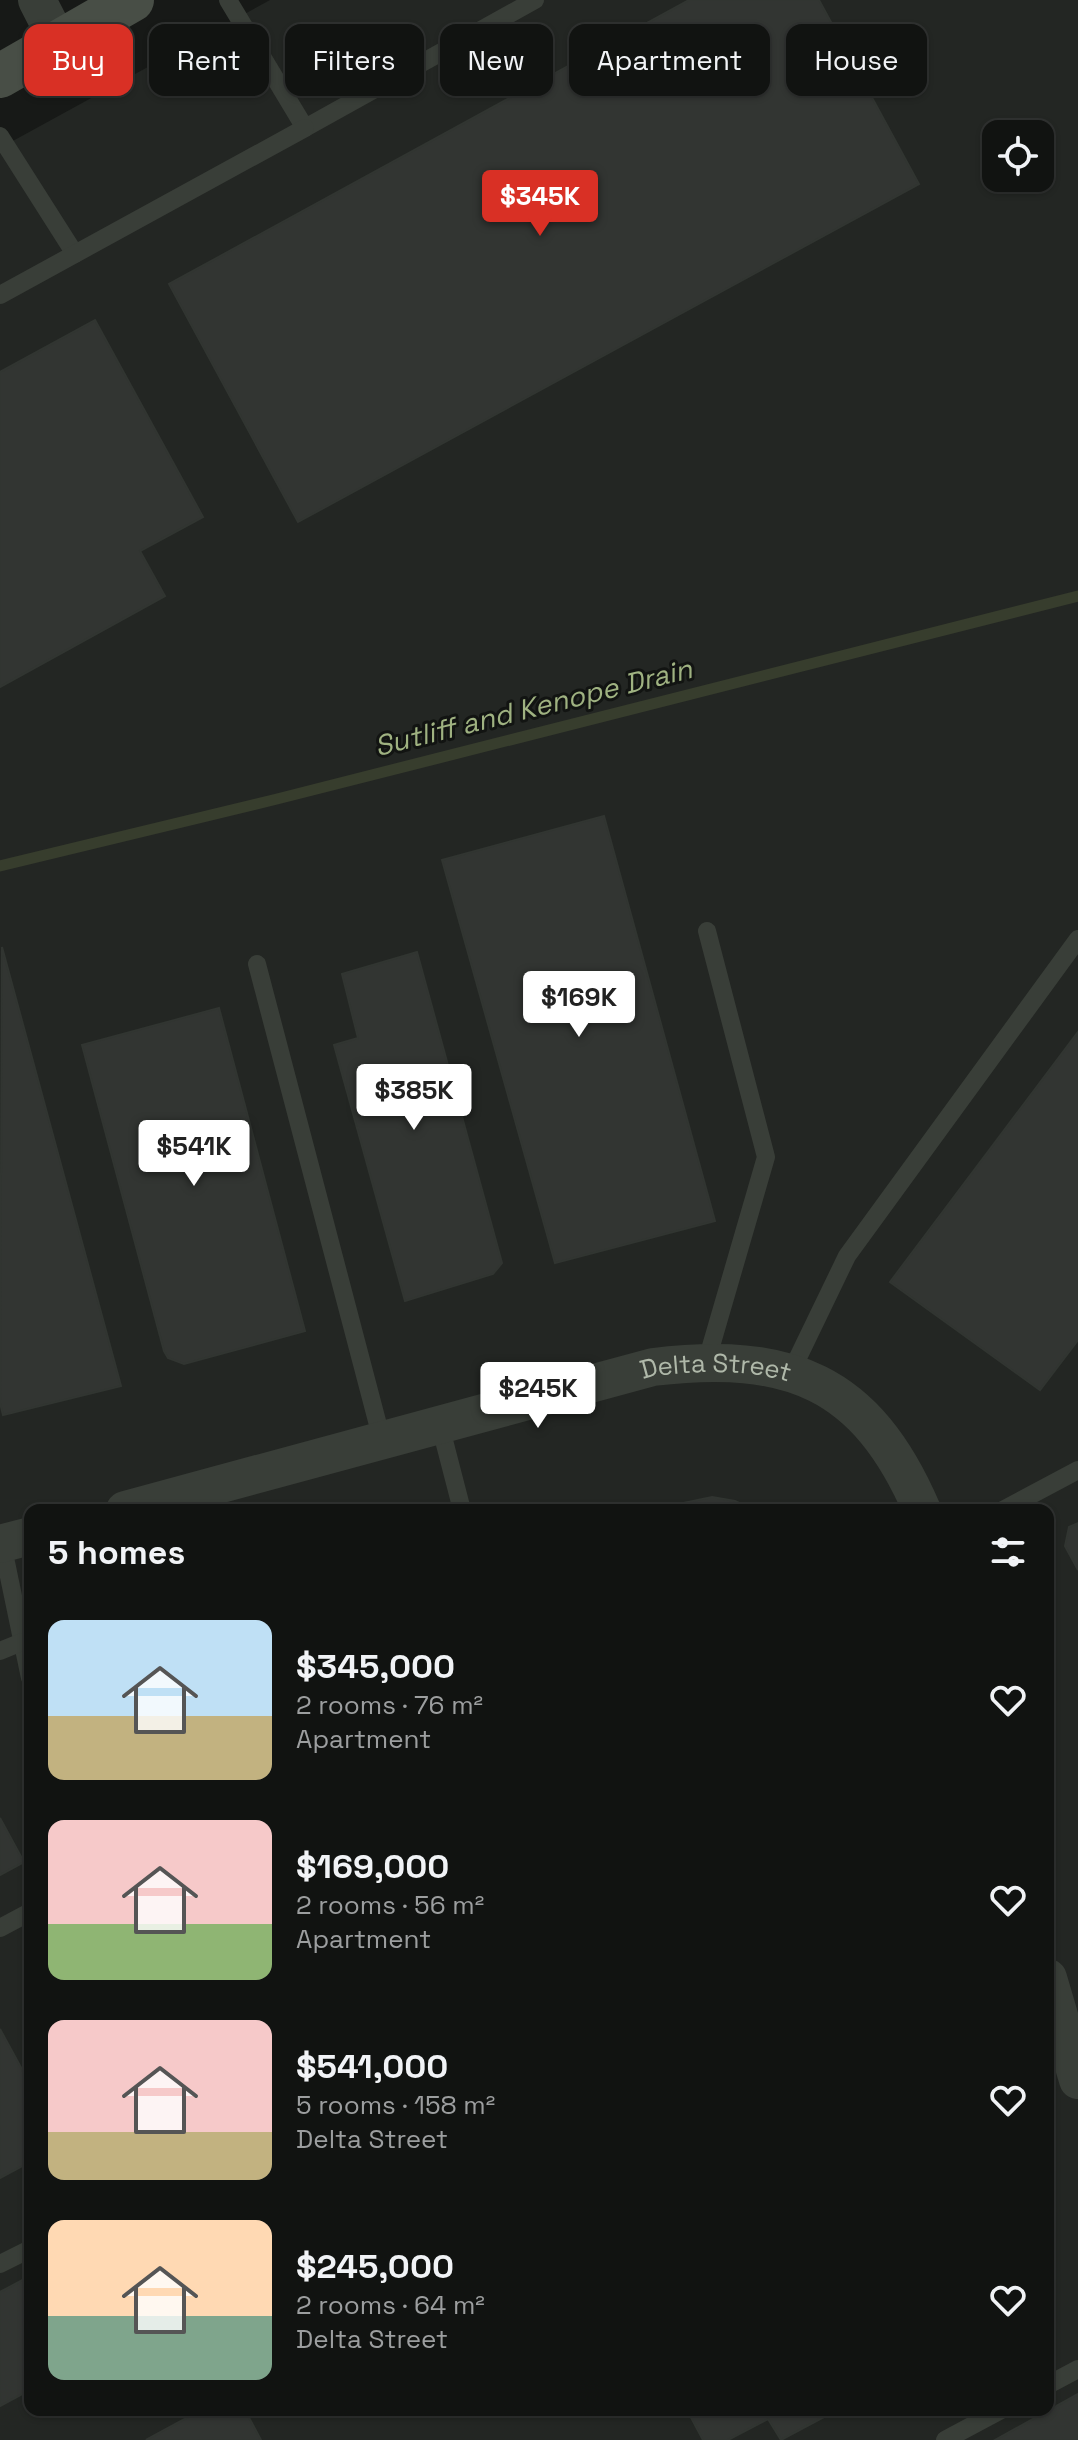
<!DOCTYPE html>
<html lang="en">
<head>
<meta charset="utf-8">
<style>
  body { margin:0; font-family:"Space Grotesk",sans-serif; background:#1a1c1a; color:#f1f3f6; height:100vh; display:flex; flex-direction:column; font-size:30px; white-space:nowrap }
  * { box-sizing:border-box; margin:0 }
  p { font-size:26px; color:#9c9e9f }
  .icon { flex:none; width:44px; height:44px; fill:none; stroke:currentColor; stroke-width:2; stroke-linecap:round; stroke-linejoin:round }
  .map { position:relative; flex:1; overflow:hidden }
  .details { position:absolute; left:24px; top:1504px; width:1030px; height:912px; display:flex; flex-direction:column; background:#111311; border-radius:16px; box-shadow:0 2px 6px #0004,0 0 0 2px #303231 }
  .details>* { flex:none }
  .hud { position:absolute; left:24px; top:24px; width:1030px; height:72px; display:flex; gap:16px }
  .fabs { position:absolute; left:982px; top:120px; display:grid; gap:16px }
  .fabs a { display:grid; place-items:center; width:72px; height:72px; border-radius:16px; background:#111311; box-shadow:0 2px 6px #0004,0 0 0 2px #303231; font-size:40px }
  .price { position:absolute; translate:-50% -68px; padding:0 18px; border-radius:8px; background:#fff; color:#222; font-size:26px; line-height:52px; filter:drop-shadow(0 2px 4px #0008) }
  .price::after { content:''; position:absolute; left:50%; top:48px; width:24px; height:18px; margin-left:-12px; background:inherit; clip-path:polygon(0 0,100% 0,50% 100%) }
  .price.current { background:#d93025; color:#fff }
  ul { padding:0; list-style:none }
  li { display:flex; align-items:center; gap:24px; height:200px; padding:0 24px }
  li span { display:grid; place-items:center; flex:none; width:224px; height:160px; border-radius:16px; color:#555 }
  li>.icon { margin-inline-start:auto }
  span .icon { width:96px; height:96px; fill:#fffc; stroke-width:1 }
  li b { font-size:34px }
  h2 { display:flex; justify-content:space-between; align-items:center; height:96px; padding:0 24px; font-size:34px }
  .chip { padding:0 28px; border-radius:16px; background:#111311; box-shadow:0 2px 6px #0004,0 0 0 2px #303231; font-size:28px; line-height:72px }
  .chip.current { background:#d93025; color:#fff }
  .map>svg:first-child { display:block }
</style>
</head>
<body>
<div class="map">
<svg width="1078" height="2440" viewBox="0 0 1078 2440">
  <rect width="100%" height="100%" fill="#171917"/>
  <path fill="#232623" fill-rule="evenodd" d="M270 0H1078V2440H0V148ZM996 134H1040V178H996ZM30 1510H1048V2410H30Z"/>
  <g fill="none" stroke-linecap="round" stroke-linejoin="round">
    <path stroke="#373d2d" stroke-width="11" d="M0 866 277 799 1078 596"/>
  </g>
  <g fill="#323532" stroke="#313531" stroke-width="2">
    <path d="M689 0H819L919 184 298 522 169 284Z"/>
    <path d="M95 320 203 517 140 551 165 596 0 687V372Z"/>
    <path d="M604 816 715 1221 555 1263 442 860Z"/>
    <path d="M2 947 121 1386 3 1415 0 1403Z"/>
    <path d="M417 952 502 1263 493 1274 405 1301 334 1045 358 1038 342 974Z"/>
    <path d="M219 1008 305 1331 184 1364 168 1358 164 1351 82 1045Z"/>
    <path d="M1078 1032V1340L1040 1390 890 1282Z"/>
    <path d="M712 1497 735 1501 754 1510H650Z"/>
    <path d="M1078 1523V1570L1065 1546 1069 1527Z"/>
    <path d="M0 1818 24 1862 0 1875Z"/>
    <path d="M0 2029 30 2084V2162L0 2178Z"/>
    <path d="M30 2276V2390L0 2406V2292Z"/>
    <path d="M1078 2394V2440H995Z"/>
    <path d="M201 2410H245L261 2440H146Z"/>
    <path d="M687 2410H837L781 2440 768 2419 728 2440H703Z"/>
  </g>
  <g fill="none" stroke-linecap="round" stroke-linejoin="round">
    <g stroke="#393e38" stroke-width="18">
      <path d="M228 0 305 128 535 0"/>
      <path d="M0 136 75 254"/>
      <path d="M0 295 305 128"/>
      <path d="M257 964 382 1440"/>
      <path d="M707 1360 766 1157 707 931"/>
      <path d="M791 1372 847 1256 1078 939"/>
      <path d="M440 1425 462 1510"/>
      <path d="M1003 1510 1078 1470"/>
      <path d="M2 1543 30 1678"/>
      <path d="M0 1651 22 1642"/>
      <path d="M0 1928 30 1912"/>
      <path d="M0 2264 30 2249"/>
      <path d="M1048 2385 1078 2369"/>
      <path d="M945 2440 1001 2410"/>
    </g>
    <g stroke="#393e38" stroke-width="38">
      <path d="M37 0 59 43"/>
      <path id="s1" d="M125 1510 653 1367C789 1351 866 1380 922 1510"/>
      <path d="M0 1544 30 1536"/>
      <path d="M1048 1978 1078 2080"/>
    </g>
    <path stroke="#484e46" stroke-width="44" d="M0 76 132 0"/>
  </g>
  <g text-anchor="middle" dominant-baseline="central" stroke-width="6" stroke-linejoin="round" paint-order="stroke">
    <g font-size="26" fill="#afb8a9" stroke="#121412">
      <text stroke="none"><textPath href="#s1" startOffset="610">Delta Street</textPath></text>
    </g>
    <g font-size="28" font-style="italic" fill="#9fb281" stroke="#121412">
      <text transform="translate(533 707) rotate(-14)">Sutliff and Kenope Drain</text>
    </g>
  </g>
</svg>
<div class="fabs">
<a><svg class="icon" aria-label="locate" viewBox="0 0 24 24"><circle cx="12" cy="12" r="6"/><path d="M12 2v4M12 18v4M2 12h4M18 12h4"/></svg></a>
</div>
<b class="price current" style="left:540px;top:238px">$345K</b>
<b class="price" style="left:579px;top:1039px">$169K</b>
<b class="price" style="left:414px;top:1132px">$385K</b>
<b class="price" style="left:194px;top:1188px">$541K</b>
<b class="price" style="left:538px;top:1430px">$245K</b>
<div class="hud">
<a class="chip current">Buy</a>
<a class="chip">Rent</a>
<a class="chip">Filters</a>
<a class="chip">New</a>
<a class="chip">Apartment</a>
<a class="chip">House</a>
</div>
<section class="details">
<h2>5 homes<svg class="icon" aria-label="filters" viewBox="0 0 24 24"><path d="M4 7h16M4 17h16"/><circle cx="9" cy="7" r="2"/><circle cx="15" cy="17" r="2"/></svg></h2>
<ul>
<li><span style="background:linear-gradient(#bfe0f5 60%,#c2b280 0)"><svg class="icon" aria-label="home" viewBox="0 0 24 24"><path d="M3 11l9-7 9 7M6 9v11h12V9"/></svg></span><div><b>$345,000</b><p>2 rooms · 76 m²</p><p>Apartment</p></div><svg class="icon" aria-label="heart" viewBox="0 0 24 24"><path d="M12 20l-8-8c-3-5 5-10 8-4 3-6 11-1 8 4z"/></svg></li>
<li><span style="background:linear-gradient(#f6c9c9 65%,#8fb573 0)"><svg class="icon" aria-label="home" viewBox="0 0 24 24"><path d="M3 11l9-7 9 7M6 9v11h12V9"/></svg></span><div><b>$169,000</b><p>2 rooms · 56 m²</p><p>Apartment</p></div><svg class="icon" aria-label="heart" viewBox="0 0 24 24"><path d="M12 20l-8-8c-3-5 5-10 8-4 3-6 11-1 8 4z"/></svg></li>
<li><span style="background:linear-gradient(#f6c9c9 70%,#c2b280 0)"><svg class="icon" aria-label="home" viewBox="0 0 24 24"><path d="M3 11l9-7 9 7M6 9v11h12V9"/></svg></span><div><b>$541,000</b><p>5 rooms · 158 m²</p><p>Delta Street</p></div><svg class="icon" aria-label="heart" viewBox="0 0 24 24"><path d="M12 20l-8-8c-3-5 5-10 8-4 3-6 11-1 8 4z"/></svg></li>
<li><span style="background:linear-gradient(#ffd9b3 60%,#7fa58c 0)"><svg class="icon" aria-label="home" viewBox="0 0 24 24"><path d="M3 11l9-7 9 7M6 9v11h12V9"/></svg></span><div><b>$245,000</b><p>2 rooms · 64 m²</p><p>Delta Street</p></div><svg class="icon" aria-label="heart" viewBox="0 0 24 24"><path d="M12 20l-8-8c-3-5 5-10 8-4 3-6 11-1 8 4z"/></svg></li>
</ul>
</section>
</div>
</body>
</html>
